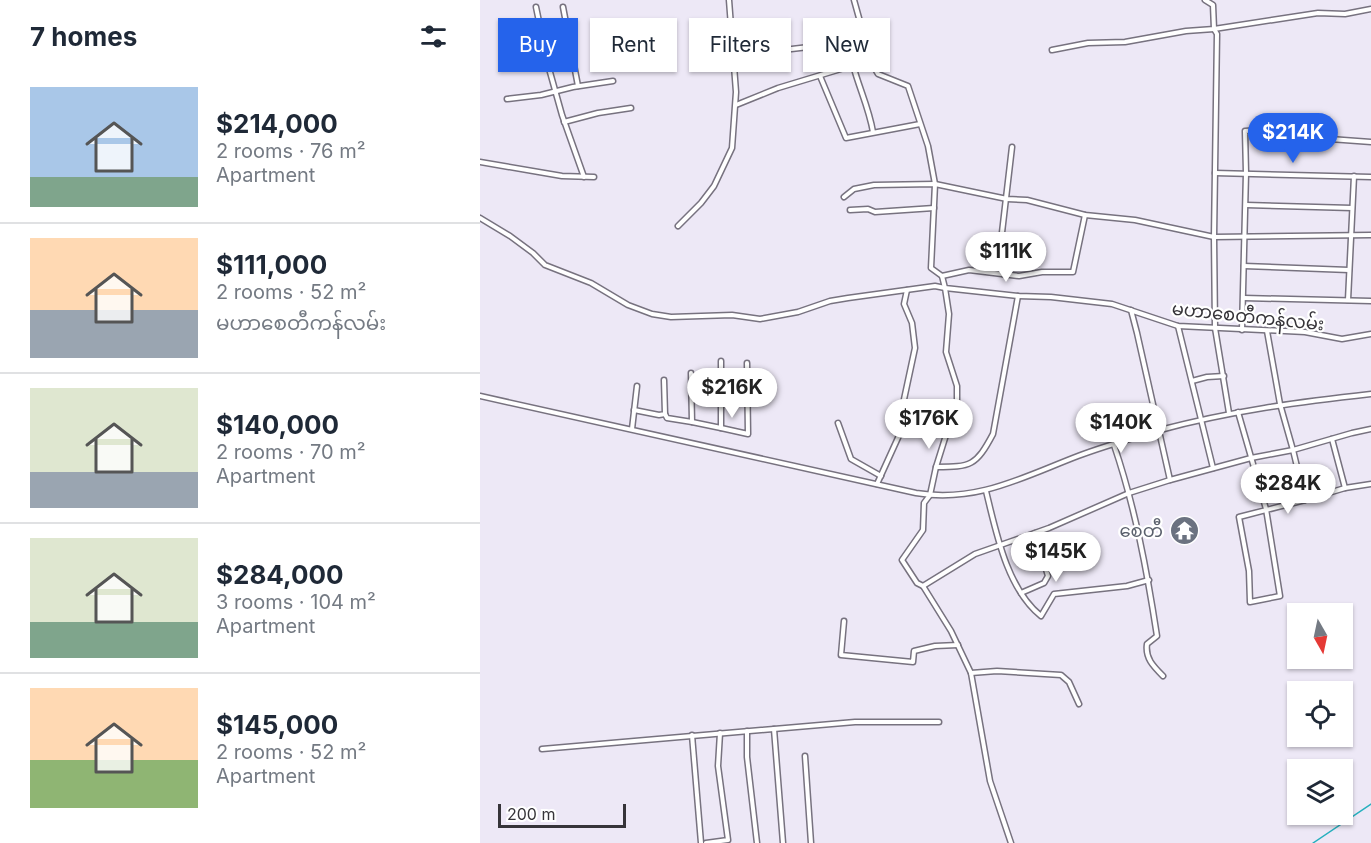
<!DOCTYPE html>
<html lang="en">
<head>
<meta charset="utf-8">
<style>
  body { margin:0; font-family:Inter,"Noto Sans Myanmar",sans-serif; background:#f2f2f3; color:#1f2937; height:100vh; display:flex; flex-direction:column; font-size:22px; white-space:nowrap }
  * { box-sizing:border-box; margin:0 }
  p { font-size:20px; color:#747a83 }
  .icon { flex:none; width:33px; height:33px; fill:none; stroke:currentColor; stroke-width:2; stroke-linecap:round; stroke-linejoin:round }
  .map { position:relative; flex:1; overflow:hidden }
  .sheet { display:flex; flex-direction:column; background:#fff; width:480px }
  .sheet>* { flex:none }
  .top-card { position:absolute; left:18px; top:18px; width:570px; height:54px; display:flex; gap:12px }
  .needle { width:39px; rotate:171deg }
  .controls { position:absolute; left:807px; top:603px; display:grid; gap:12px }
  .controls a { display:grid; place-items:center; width:66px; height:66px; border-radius:0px; background:#fff; box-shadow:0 2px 4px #0004; font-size:30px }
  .scale { position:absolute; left:18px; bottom:15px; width:128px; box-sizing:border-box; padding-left:6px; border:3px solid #363439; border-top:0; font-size:16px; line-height:21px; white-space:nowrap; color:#363439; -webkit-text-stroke:4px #fff; paint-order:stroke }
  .price { position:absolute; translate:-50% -51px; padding:0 14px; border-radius:21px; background:#fff; color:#222; font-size:20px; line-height:39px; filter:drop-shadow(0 2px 3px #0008) }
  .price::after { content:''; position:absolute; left:50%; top:36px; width:18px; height:14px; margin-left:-9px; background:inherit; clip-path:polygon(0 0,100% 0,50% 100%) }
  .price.selected { background:#2563eb; color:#fff }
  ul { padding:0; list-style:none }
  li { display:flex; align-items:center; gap:18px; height:150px; padding:0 30px }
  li+li { border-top:2px solid #e0e1e3 }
  li span { display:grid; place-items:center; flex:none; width:168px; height:120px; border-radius:0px; color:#555 }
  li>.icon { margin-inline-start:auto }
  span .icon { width:72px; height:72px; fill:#fffc; stroke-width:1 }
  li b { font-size:26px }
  h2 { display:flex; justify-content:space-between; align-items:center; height:72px; padding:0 30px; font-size:26px }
  .chip { padding:0 21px; border-radius:0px; background:#fff; box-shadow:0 2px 4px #0004; font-size:21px; line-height:54px }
  .chip.selected { background:#2563eb; color:#fff }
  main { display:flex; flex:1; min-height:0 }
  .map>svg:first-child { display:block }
</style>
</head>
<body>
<main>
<section class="sheet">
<h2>7 homes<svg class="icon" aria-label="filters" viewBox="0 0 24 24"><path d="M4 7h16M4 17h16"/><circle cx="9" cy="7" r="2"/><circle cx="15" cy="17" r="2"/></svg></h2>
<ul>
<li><span style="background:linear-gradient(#a9c7e8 75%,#7fa58c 0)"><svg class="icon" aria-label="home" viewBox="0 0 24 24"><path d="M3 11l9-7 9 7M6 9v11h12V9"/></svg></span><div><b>$214,000</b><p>2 rooms · 76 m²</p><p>Apartment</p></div></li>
<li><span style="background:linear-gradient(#ffd9b3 60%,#9aa5b1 0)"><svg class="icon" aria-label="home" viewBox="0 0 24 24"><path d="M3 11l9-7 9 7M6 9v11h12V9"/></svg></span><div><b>$111,000</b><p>2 rooms · 52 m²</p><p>မဟာစေတီကန်လမ်း</p></div></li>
<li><span style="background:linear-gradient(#dfe7d0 70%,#9aa5b1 0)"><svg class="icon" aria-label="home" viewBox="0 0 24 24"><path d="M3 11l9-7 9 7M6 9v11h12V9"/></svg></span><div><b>$140,000</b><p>2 rooms · 70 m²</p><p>Apartment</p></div></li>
<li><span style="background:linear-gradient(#dfe7d0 70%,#7fa58c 0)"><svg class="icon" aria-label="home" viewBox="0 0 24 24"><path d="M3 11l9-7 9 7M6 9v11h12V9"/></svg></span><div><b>$284,000</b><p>3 rooms · 104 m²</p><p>Apartment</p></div></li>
<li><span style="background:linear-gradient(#ffd9b3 60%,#8fb573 0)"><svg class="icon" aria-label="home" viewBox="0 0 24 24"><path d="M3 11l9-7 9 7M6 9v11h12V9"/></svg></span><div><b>$145,000</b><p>2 rooms · 52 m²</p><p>Apartment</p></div></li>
</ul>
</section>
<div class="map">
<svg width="891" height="843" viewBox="0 0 891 843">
  <rect width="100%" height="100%" fill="#ede8f6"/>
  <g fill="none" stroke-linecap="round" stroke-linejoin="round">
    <path stroke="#26b0be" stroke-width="1.5" d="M833 843 891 804"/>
    <defs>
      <g id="street">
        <path d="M374 0 391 61 395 69 398 74 428 86 448 146 455 184 451 268 462 276 465 288 538 296 571 297 632 304 698 326 825 332 862 339 891 334"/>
        <path d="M725 0 733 5 734 29 737 34 734 237 735 328 749 413"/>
        <path d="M56 7 68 65 82 115 104 177"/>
        <path d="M83 7 98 86"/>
        <path d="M572 50 608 43 645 42 706 31 734 29 838 13 865 14 891 9"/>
        <path d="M252 56 354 44 384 33"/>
        <path d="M373 65C379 88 389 108 393 132"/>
        <path d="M340 76 366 138 440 124"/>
        <path d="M27 99 61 95 93 87 133 81"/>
        <path d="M256 105 298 88 384 62 391 61"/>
        <path d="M84 122 118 113 151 108"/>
        <path d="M0 162 82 176 114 177"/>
        <path d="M735 173 891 177"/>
        <path d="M364 197 374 189 394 185 455 184 527 199 547 200 605 215 655 220 734 237 891 235"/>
        <path d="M766 205 872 208"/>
        <path d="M370 210 388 209 395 212 454 208"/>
        <path d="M0 218 30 236 53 253 65 265 111 283 148 305 172 314 191 317 252 315 280 319 318 312 350 301 368 298 455 286 465 288 469 314 466 352 477 386V400L456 467 450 495 444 503 443 530 422 560 437 583 443 586"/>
        <path d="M198 226 221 203 234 186 252 148 256 92 249 0"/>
        <path d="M764 266 869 270"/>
        <path d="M523 274 521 241 532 147"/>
        <path d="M462 276 489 270 539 276 562 272H593L605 215"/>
        <path d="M764 298 891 301"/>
        <path d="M868 300 874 176"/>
        <path d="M651 310 657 333 690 480 771 458 813 450 872 433 891 429"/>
        <path d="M698 326 733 468"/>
        <path d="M762 330 766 173 765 131 798 129 850 139 891 142"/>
        <path d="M787 331 800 404 813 450 825 500 865 488 891 484"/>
        <path d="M712 381 727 377 744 376"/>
        <path d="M0 396 436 493C497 503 543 477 598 456 624 446 653 438 680 430 751 411 818 402 891 394"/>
        <path d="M154 410 179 415 185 414 184 380"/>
        <path d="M758 412 786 509 800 596 770 602 769 571 759 517 825 500"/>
        <path d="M185 414 187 418 212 422 211 373"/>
        <path d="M212 422 241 428V361"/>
        <path d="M358 423 371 459 401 476"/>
        <path d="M241 428 268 434 267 363"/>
        <path d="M152 429 157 386"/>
        <path d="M852 439 865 488"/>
        <path d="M634 445C655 507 667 571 677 636L667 644C665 658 673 666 683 676"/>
        <path d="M456 467C491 467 496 466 513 434L538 296"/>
        <path d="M397 484 422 429 423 404 435 348 432 323 424 304 427 290"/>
        <path d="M506 491C516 532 527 589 561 616L574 594 647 586 669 580"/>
        <path d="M541 593 564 583 568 576 555 533"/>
        <path d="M364 621 361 655 433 662 434 651 455 646 478 645"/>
        <path d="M491 673 517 671 581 675 589 682 599 704"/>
        <path d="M294 729 303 843"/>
        <path d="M267 731V757L277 843"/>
        <path d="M212 735 221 843"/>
        <path d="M62 749 375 722H459"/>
        <path d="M325 756 331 843"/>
        <path d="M226 843 248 840 238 766 240 733"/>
        <path d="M531 843 510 781 491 673 471 631 443 586 495 554 569 528 649 493 690 480"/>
      </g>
    </defs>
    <use href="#street" stroke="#77727f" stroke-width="7"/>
    <use href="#street" stroke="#fff" stroke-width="4"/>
  </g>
  <defs>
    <symbol id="temple-disc" viewBox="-11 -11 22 22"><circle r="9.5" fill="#6b7280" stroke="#fff"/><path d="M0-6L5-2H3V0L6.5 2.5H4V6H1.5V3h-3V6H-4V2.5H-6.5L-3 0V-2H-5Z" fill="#fff"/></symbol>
  </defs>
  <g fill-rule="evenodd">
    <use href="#temple-disc" x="688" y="514" width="33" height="33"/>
  </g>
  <g text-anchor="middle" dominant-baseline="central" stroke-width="4.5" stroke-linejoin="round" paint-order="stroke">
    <g font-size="18" fill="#363439" stroke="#fff">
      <text transform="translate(768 316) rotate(6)">မဟာစေတီကန်လမ်း</text>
    </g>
    <g font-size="18" fill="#5b616d" stroke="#fff" text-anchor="end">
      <text x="683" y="530">စေတီ</text>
    </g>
  </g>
</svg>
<div class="controls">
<a><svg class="needle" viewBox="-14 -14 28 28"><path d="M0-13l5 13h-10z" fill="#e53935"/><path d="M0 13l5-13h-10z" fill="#747a83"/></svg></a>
<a><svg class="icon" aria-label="locate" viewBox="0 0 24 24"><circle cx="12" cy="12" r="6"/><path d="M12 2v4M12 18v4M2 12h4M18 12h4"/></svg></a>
<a><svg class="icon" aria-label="layers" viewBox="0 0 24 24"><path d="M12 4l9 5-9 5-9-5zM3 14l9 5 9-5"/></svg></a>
</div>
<div class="scale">200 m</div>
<b class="price selected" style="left:813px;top:164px">$214K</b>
<b class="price" style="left:526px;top:283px">$111K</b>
<b class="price" style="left:252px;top:419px">$216K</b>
<b class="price" style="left:449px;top:450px">$176K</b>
<b class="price" style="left:641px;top:454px">$140K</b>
<b class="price" style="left:808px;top:515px">$284K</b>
<b class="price" style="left:576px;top:583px">$145K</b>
<div class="top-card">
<a class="chip selected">Buy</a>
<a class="chip">Rent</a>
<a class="chip">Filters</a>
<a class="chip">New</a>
</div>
</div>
</main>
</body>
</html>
